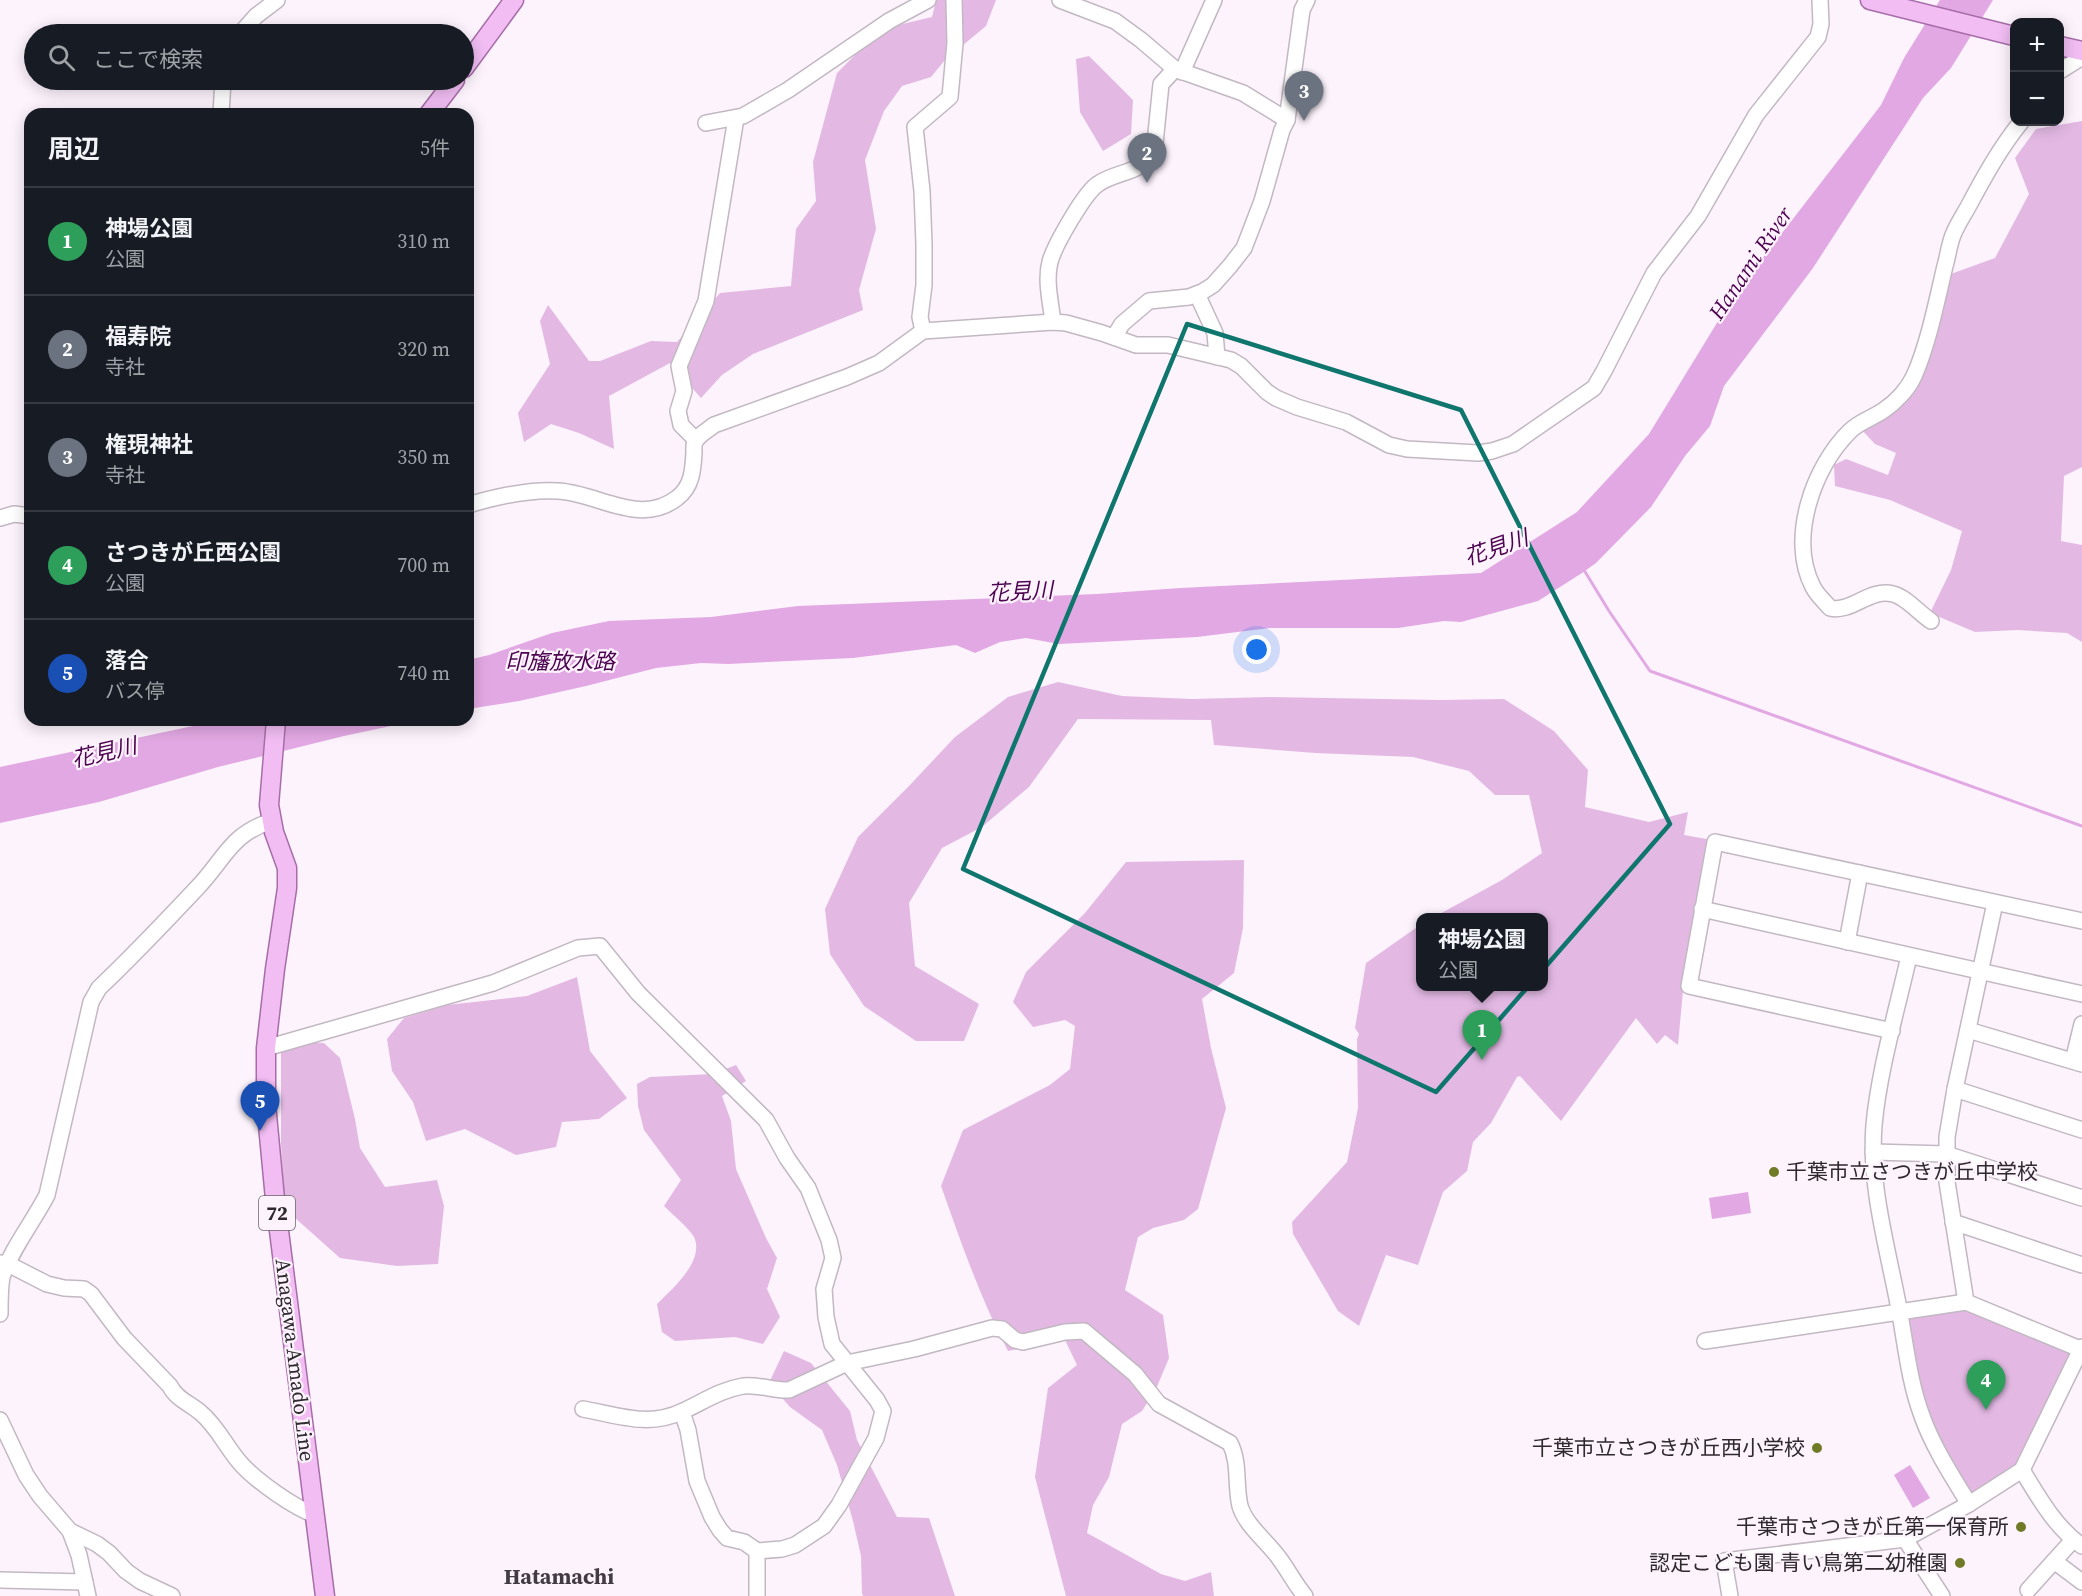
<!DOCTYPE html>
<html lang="ja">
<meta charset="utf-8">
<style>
body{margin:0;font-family:"Source Serif 4","Noto Sans JP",serif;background:#242831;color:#f1f3f6}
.controls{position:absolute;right:18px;top:18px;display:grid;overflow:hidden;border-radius:12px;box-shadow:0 3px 15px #0003}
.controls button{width:54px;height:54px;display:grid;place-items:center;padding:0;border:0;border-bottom:2px solid #363941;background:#171b24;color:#f1f3f6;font:30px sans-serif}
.you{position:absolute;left:1257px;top:650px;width:21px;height:21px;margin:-15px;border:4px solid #fff;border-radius:50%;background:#1a73e8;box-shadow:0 0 0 9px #1a73e833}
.badge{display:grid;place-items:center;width:39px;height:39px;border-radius:50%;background:#0f766e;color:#fff;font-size:20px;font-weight:700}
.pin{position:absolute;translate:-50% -50px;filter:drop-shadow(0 2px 3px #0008)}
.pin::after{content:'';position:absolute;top:32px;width:21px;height:18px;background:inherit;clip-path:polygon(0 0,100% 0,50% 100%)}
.popup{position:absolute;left:1416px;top:913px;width:132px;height:78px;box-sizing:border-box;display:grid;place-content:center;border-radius:12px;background:#171b24;filter:drop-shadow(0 2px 4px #0005);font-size:20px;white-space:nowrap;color:#9ea1a6}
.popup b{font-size:22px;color:#f1f3f6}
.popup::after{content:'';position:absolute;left:50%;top:100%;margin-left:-12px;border:12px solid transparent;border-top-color:#171b24}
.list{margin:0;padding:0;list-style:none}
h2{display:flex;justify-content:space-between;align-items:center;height:78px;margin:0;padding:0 24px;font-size:26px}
h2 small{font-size:20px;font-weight:400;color:#9ea1a6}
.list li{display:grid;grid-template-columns:39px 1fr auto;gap:18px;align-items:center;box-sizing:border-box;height:108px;padding:0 24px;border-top:2px solid #363941}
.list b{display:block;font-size:22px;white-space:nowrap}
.list p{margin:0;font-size:20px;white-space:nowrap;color:#9ea1a6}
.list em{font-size:20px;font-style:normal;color:#9ea1a6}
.icon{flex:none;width:33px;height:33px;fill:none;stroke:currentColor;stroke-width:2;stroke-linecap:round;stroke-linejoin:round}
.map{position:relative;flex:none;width:2082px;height:1596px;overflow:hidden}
.search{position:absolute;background:#171b24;box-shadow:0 3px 15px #0003;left:24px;top:24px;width:450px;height:66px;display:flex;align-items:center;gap:15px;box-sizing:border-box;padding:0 21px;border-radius:33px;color:#9ea1a6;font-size:22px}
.panel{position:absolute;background:#171b24;box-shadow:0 3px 15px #0003;left:24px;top:108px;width:450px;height:618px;border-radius:18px}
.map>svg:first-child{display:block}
.green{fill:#e3b9e4}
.water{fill:#e2a8e3}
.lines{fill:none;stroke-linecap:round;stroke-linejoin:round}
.stream{stroke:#e2a8e3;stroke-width:3}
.minor-casing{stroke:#c2b8c2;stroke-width:18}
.major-casing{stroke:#a76da8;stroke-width:21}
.minor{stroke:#fff;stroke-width:15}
.major{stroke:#f1bdf3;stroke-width:18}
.marked{fill:none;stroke:#0f766e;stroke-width:4.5;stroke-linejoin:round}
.poi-dot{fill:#717b27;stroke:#fdf3fd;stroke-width:2}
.labels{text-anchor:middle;stroke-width:4.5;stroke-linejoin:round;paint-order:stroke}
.shield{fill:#fdf3fd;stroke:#6b666b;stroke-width:1.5}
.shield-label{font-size:20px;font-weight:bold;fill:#2d292d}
.poi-label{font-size:21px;fill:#2d292d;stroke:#fdf3fd;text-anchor:end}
.street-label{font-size:21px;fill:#2d292d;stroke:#fdf3fd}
.water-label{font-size:22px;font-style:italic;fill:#4c0350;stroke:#fdf3fd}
.neighbourhood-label{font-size:22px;font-weight:bold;fill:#433b43;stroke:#fdf3fd}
</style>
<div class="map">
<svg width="2082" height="1596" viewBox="0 0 2082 1596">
<rect width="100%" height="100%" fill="#fdf3fd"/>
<g class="green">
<polygon points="936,0 996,0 986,26 945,60 931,77 902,86 884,111 865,160 876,229 859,290 863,310 753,354 722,375 701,398 670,363 609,396 614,449 579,433 551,424 524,442 518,413 550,364 540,321 548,305 589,361 600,361 651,341 677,342 720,293 791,286 796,229 816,201 813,162 837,73 881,29 932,17"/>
<polygon points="1089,56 1133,100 1131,134 1103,151 1080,112 1076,59"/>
<polygon points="2082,121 2082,467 2064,476 2061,541 2082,545 2082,642 2067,633 2017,630 1975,632 1930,613 1951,570 1962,531 1890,500 1835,486 1834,465 1846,459 1888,475 1896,453 1875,444 1859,427 1901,402 1948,275 1995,258 2029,194 2015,158 2036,129"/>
<polygon points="1058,682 1122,696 1192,699 1269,697 1440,700 1504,699 1554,731 1588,770 1585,807 1649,822 1688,812 1684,835 1712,840 1685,969 1678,1045 1665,1035 1657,1044 1636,1018 1561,1121 1520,1076 1517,1077 1491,1123 1473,1142 1467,1171 1443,1192 1418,1265 1386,1255 1359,1326 1338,1311 1293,1234 1292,1222 1347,1162 1358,1108 1357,1039 1359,1034 1355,1028 1366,963 1420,925 1420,986 1544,986 1544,918 1434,917 1502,880 1542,853 1529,795 1495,795 1469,771 1413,757 1315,753 1214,745 1211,720 1078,719 1029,787 982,827 942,848 909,903 915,966 979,1004 964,1041 916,1041 864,1006 830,954 825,909 858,837 909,786 955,737 1008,697"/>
<path d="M1244,860L1243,928L1234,973L1202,999L1211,1048L1226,1108L1198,1209L1184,1220L1153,1228L1138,1237L1125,1290L1163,1315L1169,1358L1156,1389L1142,1411L1122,1424L1109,1477L1093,1505L1087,1533L1161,1574L1185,1581L1211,1572L1214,1596H1066L1035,1477L1048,1388L1077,1365L1065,1340L1008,1351C980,1298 961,1242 941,1186L963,1130L1050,1085L1070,1069L1075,1026L1065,1020L1033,1027L1013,1002L1026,972L1085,913L1126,862Z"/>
<polygon points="577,977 590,1051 627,1098 599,1119 562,1122 556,1147 516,1155 465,1129 426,1141 413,1102 392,1071 387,1039 404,1018 447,1005 527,996"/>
<polygon points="293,1042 324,1043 340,1058 355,1119 360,1148 385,1187 437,1180 444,1206 438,1264 397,1266 340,1258 285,1209 281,1144 281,1053"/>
<path d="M736,1065L746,1081L722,1096L731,1121L736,1169L766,1238L777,1258L767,1289L780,1317L763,1344L735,1337L675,1341L662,1332L657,1304C672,1289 705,1261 694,1237C689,1228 672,1214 664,1206L681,1180L644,1130L638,1106L637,1084L650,1077L713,1074Z"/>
<polygon points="1964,1306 2071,1351 2073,1357 2018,1466 1974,1493 1966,1490 1930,1422 1913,1368 1908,1314"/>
<polygon points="784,1351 811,1363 850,1411 857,1440 897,1517 929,1518 955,1596 863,1596 862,1593 861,1556 853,1521 837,1465 822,1430 790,1407 769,1383"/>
</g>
<g class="water">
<polygon points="1940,0 1993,0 1951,68 1923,98 1813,268 1724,386 1710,426 1685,456 1651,507 1596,563 1582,573 1538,601 1461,622 1444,621 1398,628 1270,628 1197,637 1059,644 1026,638 1000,642 975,653 956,645 853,658 728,664 701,663 656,668 586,686 519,701 468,709 468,660 489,655 552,633 609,621 711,617 798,606 1097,594 1180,588 1481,573 1577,512 1649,434 1734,295 1881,105 1904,58"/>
<polygon points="221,720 419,720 344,736 218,767 99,802 0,823 0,767"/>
<polygon points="1748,1192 1751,1213 1712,1219 1709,1198"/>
<polygon points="1910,1465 1930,1498 1913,1508 1894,1475"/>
</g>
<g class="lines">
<polyline class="stream" points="1584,570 1609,611 1650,671 2082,826"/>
<g class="minor-casing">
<g id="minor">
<polyline points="1060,0 1115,21 1141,40 1175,69"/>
<polyline points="240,34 256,16 277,0"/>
<polyline points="2060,71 2082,57"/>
<polyline points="1182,72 1214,0"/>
<polyline points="221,114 223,80"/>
<polyline points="706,123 743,116 788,90 889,21 928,0"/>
<polyline points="1197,294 1215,333 1217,357"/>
<path d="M1053,322C1051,304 1045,280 1050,262C1054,246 1085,192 1098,184C1109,176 1124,174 1136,168C1143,165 1148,158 1154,153L1161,84L1175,69L1243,93L1287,120"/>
<polyline points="923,331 920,317 924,285 924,244 922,191 915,127 950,97 955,43 954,0"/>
<polyline points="1114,337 1122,324 1149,301 1189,297 1202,292 1213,285 1230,266 1244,248 1262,201 1282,130 1287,120 1302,10 1307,0"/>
<polyline points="696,440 681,425 678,411 684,391 679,366 706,301 736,118"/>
<path d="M468,505C495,497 530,489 558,491C598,493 640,527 677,498C692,487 693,470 694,453C694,449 693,444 696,440C700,434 708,430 714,425L847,377L879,363L923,331L1053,322L1066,323L1102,333L1136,345H1168L1231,360L1241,366L1267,392L1276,398L1297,407L1346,422L1389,445L1407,449L1478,453L1492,451L1513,444L1594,388L1604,371L1654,273L1698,216L1756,115L1818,37L1821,24L1820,0"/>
<polyline points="0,518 14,514 30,516"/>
<path d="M1931,621C1919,613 1906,597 1893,594C1869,588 1852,613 1830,608C1824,601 1817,595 1813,587C1788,539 1813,467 1850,431C1860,421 1873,418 1884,410C1896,402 1908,389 1914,376C1928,345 1937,300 1945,266C1948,256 1949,245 1953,235C1957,225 1963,216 1968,207C1984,177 2000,148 2021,122"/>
<polyline points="1702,909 2082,994"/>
<polyline points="1847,942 1860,873"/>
<path d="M1909,956C1897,1010 1879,1070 1874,1125C1869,1187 1888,1249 1899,1309C1906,1346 1909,1381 1922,1416C1933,1447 1952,1476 1969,1504"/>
<polyline points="1968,1030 2082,1064"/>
<polyline points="1892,1031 1689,986 1715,842 2082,921"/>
<polyline points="266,1048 493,983 578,948 600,946 638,993 766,1120 787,1158 808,1188 829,1240 833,1258 824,1289 826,1317 832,1344 877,1400 883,1411 876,1438 839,1505 824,1526 795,1545 782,1549 757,1551 744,1542 727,1538 720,1530 712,1517 697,1481 688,1430 682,1412"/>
<polyline points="2073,1061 2082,1024"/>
<polyline points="1955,1089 2082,1130"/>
<polyline points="1873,1152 1946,1154 2082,1198"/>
<polyline points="1953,1222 2082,1265"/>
<path d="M0,1263L8,1264L47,1284L64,1288L84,1289L91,1294L124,1338L170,1386C176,1399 191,1404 201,1413C218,1427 227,1449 242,1465C258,1482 293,1507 315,1515"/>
<polyline points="1966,1302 1947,1182 1947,1137 1955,1089 1995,903"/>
<path d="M0,1314C0,1303 0,1288 2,1277C12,1248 33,1222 47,1195L91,1002L99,988C133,956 165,922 197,888C225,859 230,834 272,821"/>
<polyline points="1705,1341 1966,1302 2080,1349"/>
<path d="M583,1409C617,1415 649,1428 683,1411C703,1402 720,1390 743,1386C759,1384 774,1391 789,1390L847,1363L914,1349L992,1328L1002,1329L1015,1340L1023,1342L1065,1332L1084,1331L1135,1374L1159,1404L1230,1443C1240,1463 1235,1485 1240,1506C1246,1526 1267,1541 1279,1558C1288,1570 1295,1584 1305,1596"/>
<polyline points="0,1420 26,1475 40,1496 70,1531 97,1544 109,1553 126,1571 140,1581 172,1596"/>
<path d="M2022,1470C2039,1498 2055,1527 2082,1546"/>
<polyline points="70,1531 79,1555 88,1596"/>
<polyline points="1905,1539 1942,1596"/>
<polyline points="2054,1561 2082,1582"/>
<polyline points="0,1580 85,1582"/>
<polyline points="2028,1590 2073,1540"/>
<polyline points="757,1596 757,1551"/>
<polyline points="1730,1596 1724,1561 1905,1539 1969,1504 2022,1470 2082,1347"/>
</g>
</g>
<g class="major-casing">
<g id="major">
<polyline points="1870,0 2014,36"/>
<polyline points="2060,46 2082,51"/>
<polyline points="464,68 514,0"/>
<polyline points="429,114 455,80"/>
<polyline points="276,720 269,805 274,832 287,868 287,888 275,969 266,1048 266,1104 275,1199 325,1596"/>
</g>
</g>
<use href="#minor" class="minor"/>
<use href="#major" class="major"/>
</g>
<path class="marked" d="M1187,324L1461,410L1670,824L1436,1092L963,869Z"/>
<g class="poi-dot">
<circle cx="1774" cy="1172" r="6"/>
<circle cx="1817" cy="1448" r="6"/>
<circle cx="2021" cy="1527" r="6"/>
<circle cx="1960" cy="1563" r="6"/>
</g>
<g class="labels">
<rect class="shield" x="259" y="1196" width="36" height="34" rx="4.5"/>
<g class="shield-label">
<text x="277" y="1220">72</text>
</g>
<g class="poi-label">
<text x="1786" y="1179" text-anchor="start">千葉市立さつきが丘中学校</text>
<text x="1805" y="1455">千葉市立さつきが丘西小学校</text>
<text x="2009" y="1534">千葉市さつきが丘第一保育所</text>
<text x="1948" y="1570">認定こども園 青い鳥第二幼稚園</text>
</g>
<g class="street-label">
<text transform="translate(295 1360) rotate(83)" y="7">Anagawa-Amado Line</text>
</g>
<g class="water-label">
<text transform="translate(1750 263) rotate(-56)" y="8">Hanami River</text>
<text transform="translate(1496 547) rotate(-19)" y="8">花見川</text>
<text transform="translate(1020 591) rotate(-3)" y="8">花見川</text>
<text x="560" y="669">印旛放水路</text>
<text transform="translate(104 752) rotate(-13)" y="8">花見川</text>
</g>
<g class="neighbourhood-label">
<text x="559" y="1584">Hatamachi</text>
</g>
</g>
</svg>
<div class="controls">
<button>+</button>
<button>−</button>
</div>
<div class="you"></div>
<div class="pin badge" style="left:1482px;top:1060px;background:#2e9e5b">1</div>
<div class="popup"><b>神場公園</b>公園</div>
<div class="pin badge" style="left:1147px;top:183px;background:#6b7280">2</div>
<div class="pin badge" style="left:1304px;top:121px;background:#6b7280">3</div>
<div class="pin badge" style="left:1986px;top:1410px;background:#2e9e5b">4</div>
<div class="pin badge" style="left:260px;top:1131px;background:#1a4fb4">5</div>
<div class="search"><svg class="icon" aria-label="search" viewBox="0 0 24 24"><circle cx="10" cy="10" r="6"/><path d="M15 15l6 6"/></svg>ここで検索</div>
<section class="panel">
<h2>周辺<small>5件</small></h2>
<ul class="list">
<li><span class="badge" style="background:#2e9e5b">1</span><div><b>神場公園</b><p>公園</p></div><em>310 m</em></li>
<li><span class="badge" style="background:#6b7280">2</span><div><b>福寿院</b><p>寺社</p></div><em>320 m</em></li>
<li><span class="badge" style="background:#6b7280">3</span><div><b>権現神社</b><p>寺社</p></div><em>350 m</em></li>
<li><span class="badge" style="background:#2e9e5b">4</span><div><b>さつきが丘西公園</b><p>公園</p></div><em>700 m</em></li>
<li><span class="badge" style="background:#1a4fb4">5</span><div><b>落合</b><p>バス停</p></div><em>740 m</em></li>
</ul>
</section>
</div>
